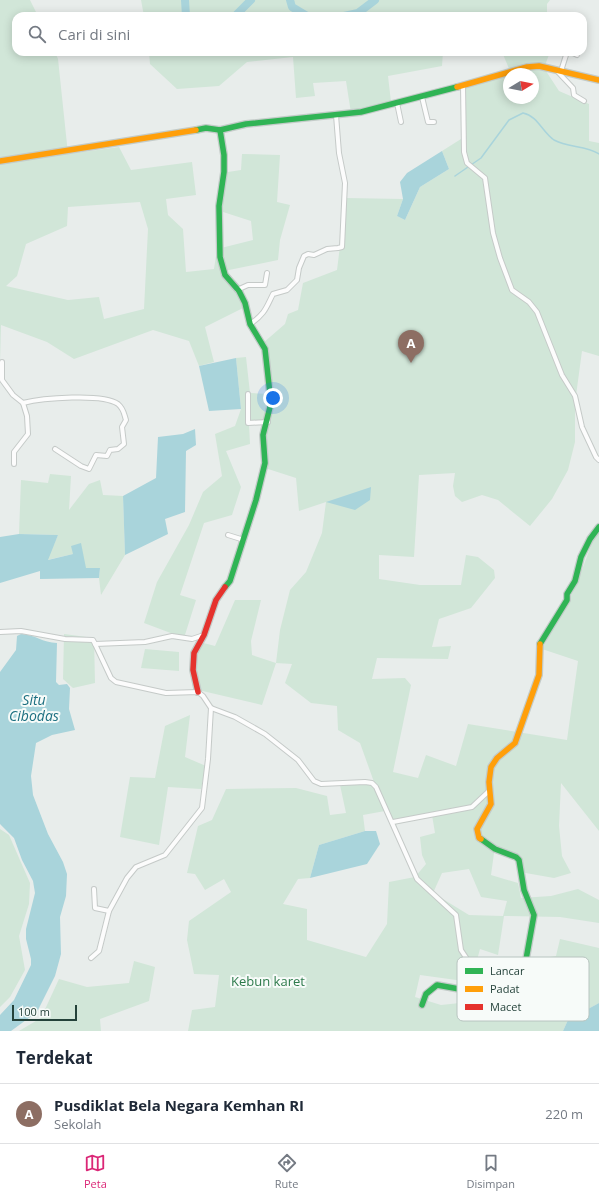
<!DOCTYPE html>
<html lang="id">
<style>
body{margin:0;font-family:"Open Sans",sans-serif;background:#f2f2f3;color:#1f2937}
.compass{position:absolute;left:503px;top:68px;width:36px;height:36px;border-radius:50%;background:#fff;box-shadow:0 2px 10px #0003;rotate:80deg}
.scale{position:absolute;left:12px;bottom:10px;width:65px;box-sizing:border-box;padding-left:4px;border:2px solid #24423a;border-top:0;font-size:11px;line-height:14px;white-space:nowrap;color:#24423a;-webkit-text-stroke:3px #f7fbf9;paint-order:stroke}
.you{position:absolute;left:273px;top:398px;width:14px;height:14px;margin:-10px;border:3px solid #fff;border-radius:50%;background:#1a73e8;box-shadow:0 0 0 6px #1a73e833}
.badge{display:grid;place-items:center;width:26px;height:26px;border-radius:50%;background:#db2777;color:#fff;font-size:13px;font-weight:700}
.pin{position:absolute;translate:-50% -33px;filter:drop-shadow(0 1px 2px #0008)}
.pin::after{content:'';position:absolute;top:21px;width:14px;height:12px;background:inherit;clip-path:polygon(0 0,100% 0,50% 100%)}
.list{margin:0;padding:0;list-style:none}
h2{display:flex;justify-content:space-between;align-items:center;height:52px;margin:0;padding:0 16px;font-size:17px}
h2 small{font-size:13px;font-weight:400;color:#747a83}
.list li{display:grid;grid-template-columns:26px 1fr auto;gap:12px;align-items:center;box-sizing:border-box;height:60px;padding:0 16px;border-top:1px solid #e0e1e3}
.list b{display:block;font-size:15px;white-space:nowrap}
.list p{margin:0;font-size:13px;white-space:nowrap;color:#747a83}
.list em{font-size:13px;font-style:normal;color:#747a83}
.icon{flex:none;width:22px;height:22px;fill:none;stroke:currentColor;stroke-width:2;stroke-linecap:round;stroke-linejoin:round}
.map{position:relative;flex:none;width:599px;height:1031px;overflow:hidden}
.search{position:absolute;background:#fff;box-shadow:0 2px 10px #0003;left:12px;right:12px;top:12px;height:44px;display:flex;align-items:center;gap:10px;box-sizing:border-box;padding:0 14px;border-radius:12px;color:#747a83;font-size:15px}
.sheet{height:112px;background:#fff}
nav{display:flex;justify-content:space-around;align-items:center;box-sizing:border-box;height:56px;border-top:1px solid #e0e1e3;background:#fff;font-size:11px;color:#747a83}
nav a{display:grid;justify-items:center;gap:2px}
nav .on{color:#db2777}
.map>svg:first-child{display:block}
.green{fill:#d1e6d8;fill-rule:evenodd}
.water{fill:#a9d4db}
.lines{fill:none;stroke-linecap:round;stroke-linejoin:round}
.stream{stroke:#a9d4db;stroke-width:1.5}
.river{stroke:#a9d4db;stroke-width:8}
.street-casing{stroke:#c5cac8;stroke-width:6}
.fast-casing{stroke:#c3cbc8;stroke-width:8}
.slow-casing{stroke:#c3cbc8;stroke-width:8}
.jam-casing{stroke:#c3cbc8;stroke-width:8}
.street{stroke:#fcfcfc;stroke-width:4}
.fast{stroke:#30b455;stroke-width:5.5}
.slow{stroke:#ff9f0a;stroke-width:5.5}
.jam{stroke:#e5322d;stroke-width:5.5}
.labels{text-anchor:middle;stroke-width:4;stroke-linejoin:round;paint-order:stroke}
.park-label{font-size:13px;fill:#2d7a4b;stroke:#f7fbf9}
.water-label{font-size:14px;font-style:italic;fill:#1c6f80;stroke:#f7fbf9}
.key{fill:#f7fbf9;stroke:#b8c4c0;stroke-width:1}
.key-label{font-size:11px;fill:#24423a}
</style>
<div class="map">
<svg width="599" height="1031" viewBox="0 0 599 1031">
<rect width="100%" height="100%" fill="#e8edeb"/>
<g class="green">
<path d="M0,0H30L38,16H16V52H55L58,59L68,154L119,147L131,170L192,162L196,195L166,199L168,215L183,229L186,272L214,269L217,249L253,240L251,221L220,211L228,172L241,170L242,154L280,155L277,202L290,205L280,240L278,260L224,271L245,307L205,327L214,362L199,366L189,341L153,330L74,359L47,342L1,325L0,363ZM140,202L148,229L144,309L104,319L99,297L68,300L6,286L17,276L26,244L67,226L68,207Z"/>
<polygon points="141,0 550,0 547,4 547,16 144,16"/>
<polygon points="149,52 443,52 442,66 388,76 391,102 351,113 346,81 313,83 315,96 296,98 293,57 247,62 219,86 177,89 150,64"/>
<path d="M502,52H550L544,68L559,91L589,104V141L599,143V356L582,351L575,403V442L568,470L552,499L530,526L498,500L482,495L462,502L455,496L453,486L455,473L419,475L414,557L379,555V579L420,585H461L466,555L478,557L494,570L495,578L471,608L439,619L432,647L451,646L448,659L377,658L372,679L405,678L411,685L393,772L418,778L426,755L456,766L468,724L567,740L578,661L542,649L576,586L599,524V831L561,783L559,826L562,856L571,873L554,878L520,872L518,856L495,846L491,875L518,883L521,898L551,896L578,889L599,900V923L560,917L504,916L498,955L480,949L471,982L420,975L415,997L441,1005L497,999L507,978H523L528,961L556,956L560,939L599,948V1003L568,1020L563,1031H188L192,1010L215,1007L219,975L194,974L187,940L189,921L231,892L224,879L205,890L195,874L187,873L198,826L212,820L226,789L296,788L327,796L330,815L346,813L340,785L374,782L360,743L338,730L337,706L311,703L285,683L292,664L276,663L262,705L194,689L196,641L215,646L235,600H261L251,641L252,655L276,663L280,630L290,590L306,572L322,533L326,502L299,511L296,478L265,468L267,425L249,424L250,444L226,451L241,487L232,515L204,523L180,595L196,600L184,638L144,623L157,582L189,525L203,492L222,476L215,434L235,426L241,409L236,358L246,357L250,393L270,394L263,343L285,324L288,314L298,310L303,283L337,270L346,198L403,199L397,216L405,220L420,187L449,169L442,151L461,139L465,87L510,71ZM509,74H533V98H509ZM385,811L394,825L432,815L435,833L420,837L422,855L426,864L415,877L389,882L387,924L366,957L307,940V909L283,904L298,879L310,878L319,845L365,831L363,815ZM469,869L481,897L507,901L503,916L469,915L433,893L442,873Z"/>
<polygon points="50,474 71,476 69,510 89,484 100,480 103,495 123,496 125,555 101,595 99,578 100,568 86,569 73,554 47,560 58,535 19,534 21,480 48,483"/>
<polygon points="64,634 94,638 95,683 73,688 63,679"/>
<polygon points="145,649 179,652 179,671 141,668"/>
<polygon points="190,715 185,757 206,766 201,789 168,787 159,845 120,837 130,777 155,778 165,726"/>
<polygon points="0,829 9,835 30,883 29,904 19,936 25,970 10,997 0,1007"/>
<polygon points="134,961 155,967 149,1001 100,1019 101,1031 19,1031 41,1018 59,979 87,987 129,983"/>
</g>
<g class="water">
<polygon points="442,151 449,169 420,187 405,220 397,216 403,199 400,182 407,173"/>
<polygon points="236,358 241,409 209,411 199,366"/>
<polygon points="195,429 196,445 186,451 185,512 165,519 168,534 125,555 123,496 156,478 158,437 183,434"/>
<polygon points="371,487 370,500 355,510 326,502"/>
<polygon points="19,534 58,535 48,560 73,554 71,546 81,543 86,568 100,568 99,578 40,579 40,571 0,583 0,537"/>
<path d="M21,634C34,634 43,643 57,643L56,682L59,685L67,684L70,688L69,709L75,730L52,735L36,743L31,776L33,795L48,834L63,862L67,874L66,896L60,917L61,954L55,976L37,1012L11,1031H0V1015L14,1000L31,965V959L26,939V929L35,893L33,881L22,860L14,838L0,824V672L16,650L17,636Z"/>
<polygon points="365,831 376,831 380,844 367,864 310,878 319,845"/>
<polygon points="599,1003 599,1031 563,1031 568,1020"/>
</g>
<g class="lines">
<path class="stream" d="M455,176L481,158L509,120L523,113C538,116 542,132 554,140C568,148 586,145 599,154"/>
<g class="river">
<polyline points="185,0 186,16"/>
<polyline points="290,0 292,7 307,16"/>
<polyline points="235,16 251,0"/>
<polyline points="344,16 358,13 375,0"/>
</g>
<g class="street-casing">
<g id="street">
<polyline points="571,52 577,55"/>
<polyline points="556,70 573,88 574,95 584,101"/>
<polyline points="561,71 567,52"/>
<polyline points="463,85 464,152 467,163 485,178 493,233 500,258 512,290 529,302 537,312 562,375 575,396 582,427 596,457 599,460"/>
<polyline points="422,97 428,122 434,122"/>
<polyline points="397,103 401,122"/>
<polyline points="237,290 248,285 265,285 267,273"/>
<path d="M250,324C265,314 266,308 273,294L287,290L297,280L299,268L304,256L308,254L314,255L327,249L338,248L342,247L345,183L339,153L336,115"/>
<polyline points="2,362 2,380 13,395 23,403 27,416 28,434 14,452 14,464"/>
<polyline points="248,394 248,423 268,422"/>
<path d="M23,403C42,398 103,393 118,404C124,409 124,414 126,420L122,427L124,444L118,449L110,450L107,456L96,455L89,469L81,466L55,449"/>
<polyline points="228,535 244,540"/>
<polyline points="0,632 21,631 65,639 93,640 95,644 145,642 172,636 192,639 204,635"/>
<polyline points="95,644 111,678 116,682 166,693 198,692 203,696 211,708 235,717 265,734 298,760 314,781 321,784 365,782 372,783 376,787 417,879 456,915 461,950 469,962 509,977"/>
<polyline points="393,822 472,807 490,790"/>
<polyline points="94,889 95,908 109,911"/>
<polyline points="91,958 99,951 109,911 127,878 136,867 165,855 202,808 208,759 211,708"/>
</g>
</g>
<g class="fast-casing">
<g id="fast">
<polyline points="196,130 206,128 220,130 246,124 361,112 457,87"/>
<polyline points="220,130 224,155 224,172 219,206 220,257 225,275 239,291 245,303 250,324 265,349 271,403 263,435 265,463 256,500 230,581 225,587"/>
<polyline points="540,644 567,600 567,594 575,581 581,557 590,539 599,527"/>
<polyline points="422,1005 426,994 437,985 487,994 501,994 509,977 525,965 534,915 524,890 519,860 516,857 495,849 481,839"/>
</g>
</g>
<g class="slow-casing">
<g id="slow">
<polyline points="457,87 527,67 539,66 599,80"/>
<polyline points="0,161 196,130"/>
<polyline points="481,839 479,838 477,829 491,804 489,782 491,767 497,758 515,743 539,675 540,644"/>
</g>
</g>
<g class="jam-casing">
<polyline id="jam" points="198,692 193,670 194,653 204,635 216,600 225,587"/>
</g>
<use href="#street" class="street"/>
<use href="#fast" class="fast"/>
<use href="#slow" class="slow"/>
<use href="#jam" class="jam"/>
</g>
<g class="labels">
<g class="park-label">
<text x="268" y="986">Kebun karet</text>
</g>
<g class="water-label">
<text x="34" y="705">Situ<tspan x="34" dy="16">Cibodas</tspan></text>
</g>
</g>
<rect x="457" y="957" width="132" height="64" rx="6" class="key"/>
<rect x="465" y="968" width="18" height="6" fill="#30b455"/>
<rect x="465" y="986" width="18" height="6" fill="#ff9f0a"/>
<rect x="465" y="1004" width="18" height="6" fill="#e5322d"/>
<g class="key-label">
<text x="490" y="975">Lancar</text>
<text x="490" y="993">Padat</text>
<text x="490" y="1011">Macet</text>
</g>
</svg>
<svg class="compass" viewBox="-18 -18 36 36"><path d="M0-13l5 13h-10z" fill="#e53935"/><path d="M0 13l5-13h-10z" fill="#747a83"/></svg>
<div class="scale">100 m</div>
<div class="you"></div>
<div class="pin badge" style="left:411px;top:363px;background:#8d6e63">A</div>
<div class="search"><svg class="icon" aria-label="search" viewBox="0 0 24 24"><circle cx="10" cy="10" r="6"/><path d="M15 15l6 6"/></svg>Cari di sini</div>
</div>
<section class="sheet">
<h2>Terdekat<small></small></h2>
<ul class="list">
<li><span class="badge" style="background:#8d6e63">A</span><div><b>Pusdiklat Bela Negara Kemhan RI</b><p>Sekolah</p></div><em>220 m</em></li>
</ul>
</section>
<nav>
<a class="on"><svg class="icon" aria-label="map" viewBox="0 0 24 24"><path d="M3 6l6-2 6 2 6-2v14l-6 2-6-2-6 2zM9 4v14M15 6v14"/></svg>Peta</a>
<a><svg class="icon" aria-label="directions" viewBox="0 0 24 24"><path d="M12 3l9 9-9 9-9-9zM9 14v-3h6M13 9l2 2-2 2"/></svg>Rute</a>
<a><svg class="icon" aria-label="saved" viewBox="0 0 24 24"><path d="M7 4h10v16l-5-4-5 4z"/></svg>Disimpan</a>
</nav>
